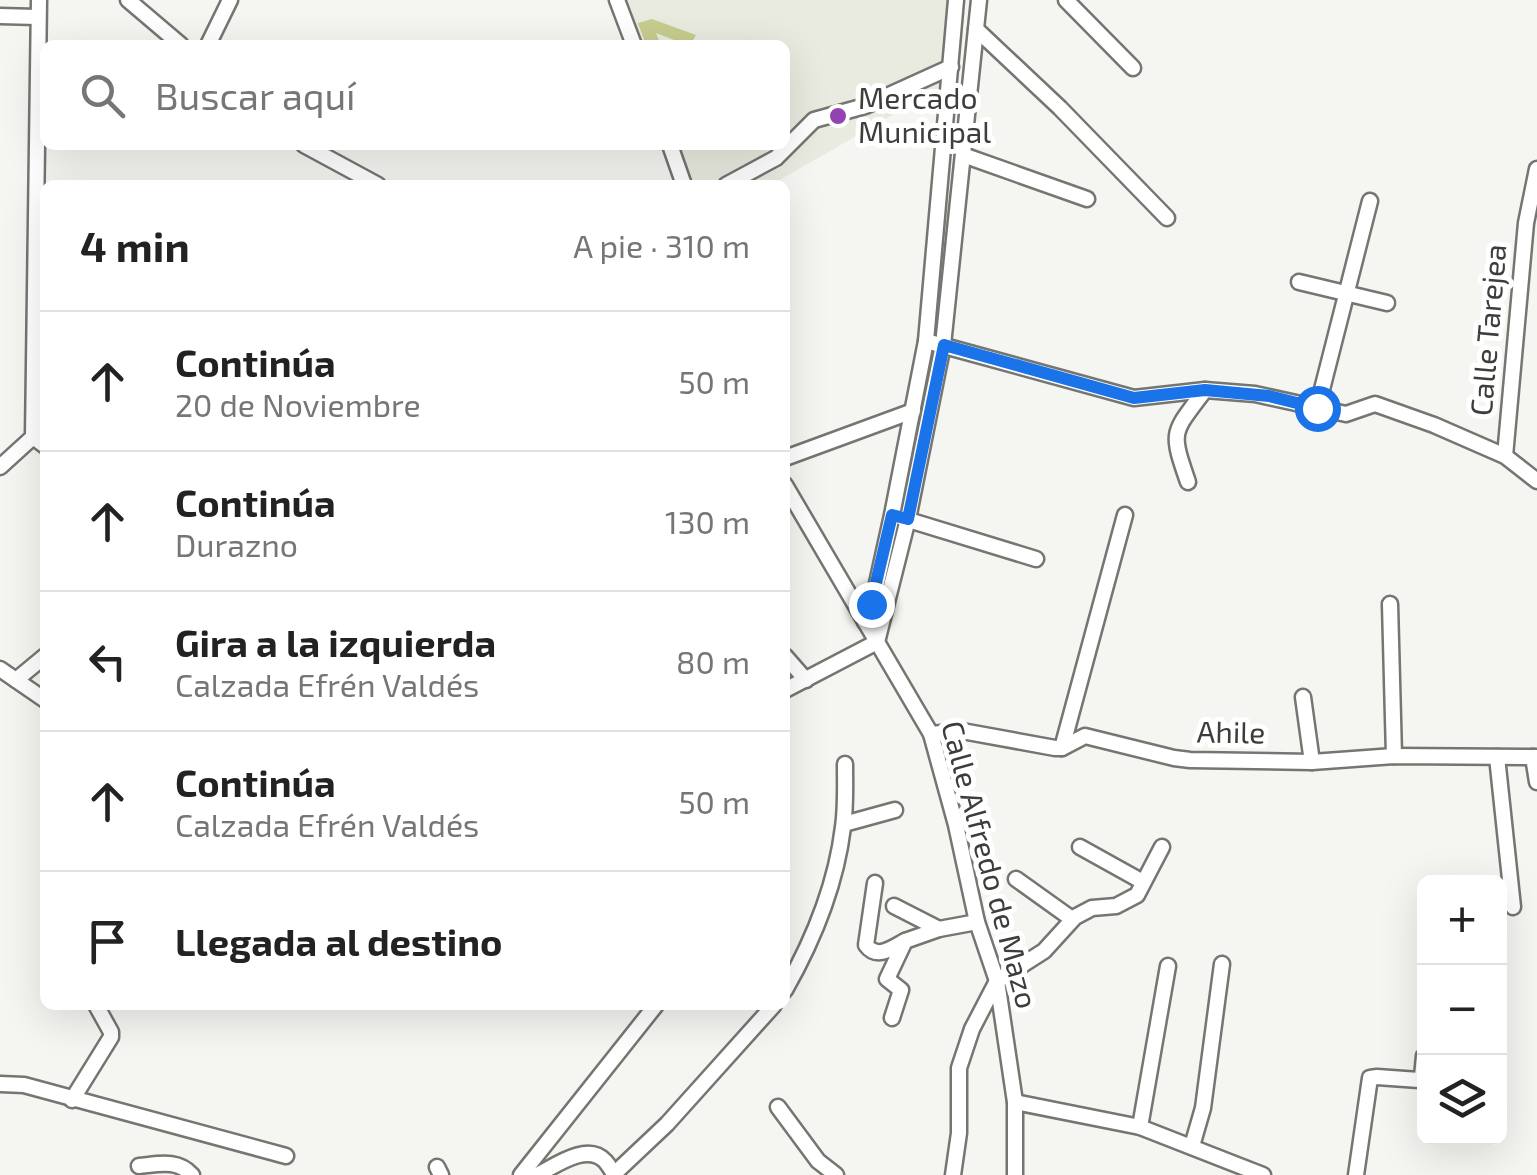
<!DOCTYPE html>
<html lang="es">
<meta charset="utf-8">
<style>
body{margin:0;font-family:"Exo 2",sans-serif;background:#f6f6f6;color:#222}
.controls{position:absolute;right:30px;bottom:30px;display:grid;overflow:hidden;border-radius:15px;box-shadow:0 10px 40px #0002}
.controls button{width:90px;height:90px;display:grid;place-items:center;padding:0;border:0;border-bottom:2px solid #e0e0e0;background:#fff;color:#222;font:50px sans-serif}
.stop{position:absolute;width:30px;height:30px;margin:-22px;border:8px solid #1a73e8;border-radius:50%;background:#fff}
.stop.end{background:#1a73e8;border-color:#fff;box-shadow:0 2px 10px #0008}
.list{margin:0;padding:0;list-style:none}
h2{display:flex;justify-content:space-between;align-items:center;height:130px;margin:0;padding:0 40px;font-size:42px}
h2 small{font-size:32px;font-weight:400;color:#767676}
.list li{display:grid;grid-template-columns:65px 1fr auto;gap:30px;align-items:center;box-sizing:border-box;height:140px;padding:0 40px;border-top:2px solid #e0e0e0}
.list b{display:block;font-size:38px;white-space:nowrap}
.list p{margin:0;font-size:32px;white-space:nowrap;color:#767676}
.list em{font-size:32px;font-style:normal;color:#767676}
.icon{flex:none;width:55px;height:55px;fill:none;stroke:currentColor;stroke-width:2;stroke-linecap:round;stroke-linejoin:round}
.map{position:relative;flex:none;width:1537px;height:1175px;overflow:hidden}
.search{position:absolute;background:#fff;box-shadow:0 10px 40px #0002;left:40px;top:40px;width:750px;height:110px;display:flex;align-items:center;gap:25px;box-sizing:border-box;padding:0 35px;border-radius:15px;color:#767676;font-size:38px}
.panel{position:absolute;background:#fff;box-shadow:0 10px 40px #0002;left:40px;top:180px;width:750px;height:830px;border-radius:15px}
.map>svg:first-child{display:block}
.built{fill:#e9ebe0}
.building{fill:#c6cd8d}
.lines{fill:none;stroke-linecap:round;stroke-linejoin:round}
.street-casing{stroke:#757671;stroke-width:19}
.street{stroke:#fff;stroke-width:14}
.route{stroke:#1a73e8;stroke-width:12}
.poi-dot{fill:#9242b1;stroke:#fff;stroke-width:4}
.labels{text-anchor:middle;stroke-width:10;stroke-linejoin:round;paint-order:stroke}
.poi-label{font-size:30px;fill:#3d3d3b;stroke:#fff;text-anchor:start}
.street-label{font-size:30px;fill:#3d3d3b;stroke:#fff}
</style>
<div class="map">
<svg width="1537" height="1175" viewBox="0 0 1537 1175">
<rect width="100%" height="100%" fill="#f5f6f1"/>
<polygon class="built" points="627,0 948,0 943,86 771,185 690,185 675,145 785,145 785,45 640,45"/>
<polygon class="building" points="652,19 696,35 692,42 698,45 681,45 682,43 656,33 659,41 646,45 638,23"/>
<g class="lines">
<g class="street-casing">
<g id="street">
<polyline points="128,0 181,45"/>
<polyline points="617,0 634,45"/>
<polyline points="1066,0 1133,68"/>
<polyline points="0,16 37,17"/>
<polyline points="976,29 1060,108 1167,218"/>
<polyline points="208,45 230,0"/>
<polyline points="304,145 378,185"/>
<polyline points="670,145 684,185"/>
<polyline points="963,155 1087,199"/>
<polyline points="726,185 776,158 814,120 865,106 951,67"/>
<polyline points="1299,282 1387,303"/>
<polyline points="926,341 1134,398 1205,390 1255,394 1346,414 1375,404 1434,425 1505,456 1537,481"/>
<polyline points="1317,409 1370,201"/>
<polyline points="33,437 45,446"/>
<polyline points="1505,456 1526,223 1537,169"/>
<polyline points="785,458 913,411"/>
<polyline points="0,467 33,437 39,0"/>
<path d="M1188,482C1170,430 1172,434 1205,390"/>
<polyline points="785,485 931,734 956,825 977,922 997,981 1015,1102 1015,1175"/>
<polyline points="902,518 1036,559"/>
<polyline points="1390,604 1394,756"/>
<polyline points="865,622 875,592 892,515 926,341 956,0"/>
<polyline points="877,642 908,519 943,345 979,0"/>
<polyline points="785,656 806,680"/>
<polyline points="0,669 45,700"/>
<polyline points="16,680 45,656"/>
<polyline points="785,690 877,642"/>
<polyline points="1303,697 1312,762"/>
<polyline points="931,734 962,731 1055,748 1062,748 1085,736 1174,758 1190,760 1312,762 1394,756 1537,757"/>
<polyline points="1062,748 1125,515"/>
<polyline points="1497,757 1513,907"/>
<polyline points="1533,757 1537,782"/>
<polyline points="844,824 895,810"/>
<polyline points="1080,847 1143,882"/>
<polyline points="1016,879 1072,919"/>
<path d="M875,883L866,945C877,960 892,948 905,941"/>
<polyline points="894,906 939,929 977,922"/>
<path d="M785,990C814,939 836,885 843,827C846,807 845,785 845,764"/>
<polyline points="892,1018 901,990 887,979 905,941 939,929"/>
<polyline points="0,1084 24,1085 286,1156"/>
<polyline points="72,1100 111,1037 111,1032 96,1005"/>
<polyline points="1015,1102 1140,1127 1263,1175"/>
<polyline points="778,1107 818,1161 836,1175"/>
<polyline points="1140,1127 1168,966"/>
<polyline points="1192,1146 1203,1108 1222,964"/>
<path d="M139,1166C159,1164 178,1159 192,1175"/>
<polyline points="437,1167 441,1175"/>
<polyline points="614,1174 667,1124 774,1005"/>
<polyline points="521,1175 656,1005"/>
<path d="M537,1175C555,1166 587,1142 605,1161C609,1165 611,1170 615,1175"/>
<polyline points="953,1175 959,1133 959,1068 972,1029 997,981 1044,951 1075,917 1092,908 1116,906 1137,895 1162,847"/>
<polyline points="1356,1175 1370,1078 1377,1077 1419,1080 1422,1077 1424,1056"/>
</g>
</g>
<use href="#street" class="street"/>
</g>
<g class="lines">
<polyline class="route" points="871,604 892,515 908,519 944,345 1134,398 1205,390 1269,396 1317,408"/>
</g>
<circle class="poi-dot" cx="838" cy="116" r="10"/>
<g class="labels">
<g class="poi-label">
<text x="858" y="109">Mercado<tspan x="858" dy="34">Municipal</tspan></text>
</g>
<g class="street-label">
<text transform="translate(1489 330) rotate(-85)" y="10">Calle Tarejea</text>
<text transform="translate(1231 733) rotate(1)" y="10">Ahile</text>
<text transform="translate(989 865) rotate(75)" y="10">Calle Alfredo de Mazo</text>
</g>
</g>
</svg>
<div class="controls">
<button>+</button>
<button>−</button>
<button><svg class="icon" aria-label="layers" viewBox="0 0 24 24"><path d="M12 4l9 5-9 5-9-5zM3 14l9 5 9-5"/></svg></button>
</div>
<div class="stop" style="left:1317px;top:408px"></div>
<div class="stop end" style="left:871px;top:604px"></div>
<div class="search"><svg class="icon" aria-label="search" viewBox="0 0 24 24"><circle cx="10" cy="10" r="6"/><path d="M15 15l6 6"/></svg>Buscar aquí</div>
<section class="panel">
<h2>4 min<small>A pie · 310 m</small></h2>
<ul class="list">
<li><svg class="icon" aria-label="ahead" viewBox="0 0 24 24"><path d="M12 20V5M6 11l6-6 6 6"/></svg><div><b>Continúa</b><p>20 de Noviembre</p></div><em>50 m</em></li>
<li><svg class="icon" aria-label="ahead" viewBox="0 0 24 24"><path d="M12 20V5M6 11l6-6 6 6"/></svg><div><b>Continúa</b><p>Durazno</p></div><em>130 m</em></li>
<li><svg class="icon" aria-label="left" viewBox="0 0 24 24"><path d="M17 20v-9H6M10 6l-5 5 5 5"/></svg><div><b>Gira a la izquierda</b><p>Calzada Efrén Valdés</p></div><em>80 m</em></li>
<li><svg class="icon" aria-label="ahead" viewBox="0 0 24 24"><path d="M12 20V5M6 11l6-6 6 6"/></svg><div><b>Continúa</b><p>Calzada Efrén Valdés</p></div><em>50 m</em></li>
<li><svg class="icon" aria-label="arrive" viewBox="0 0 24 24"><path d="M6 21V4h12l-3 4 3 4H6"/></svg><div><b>Llegada al destino</b></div></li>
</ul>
</section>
</div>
